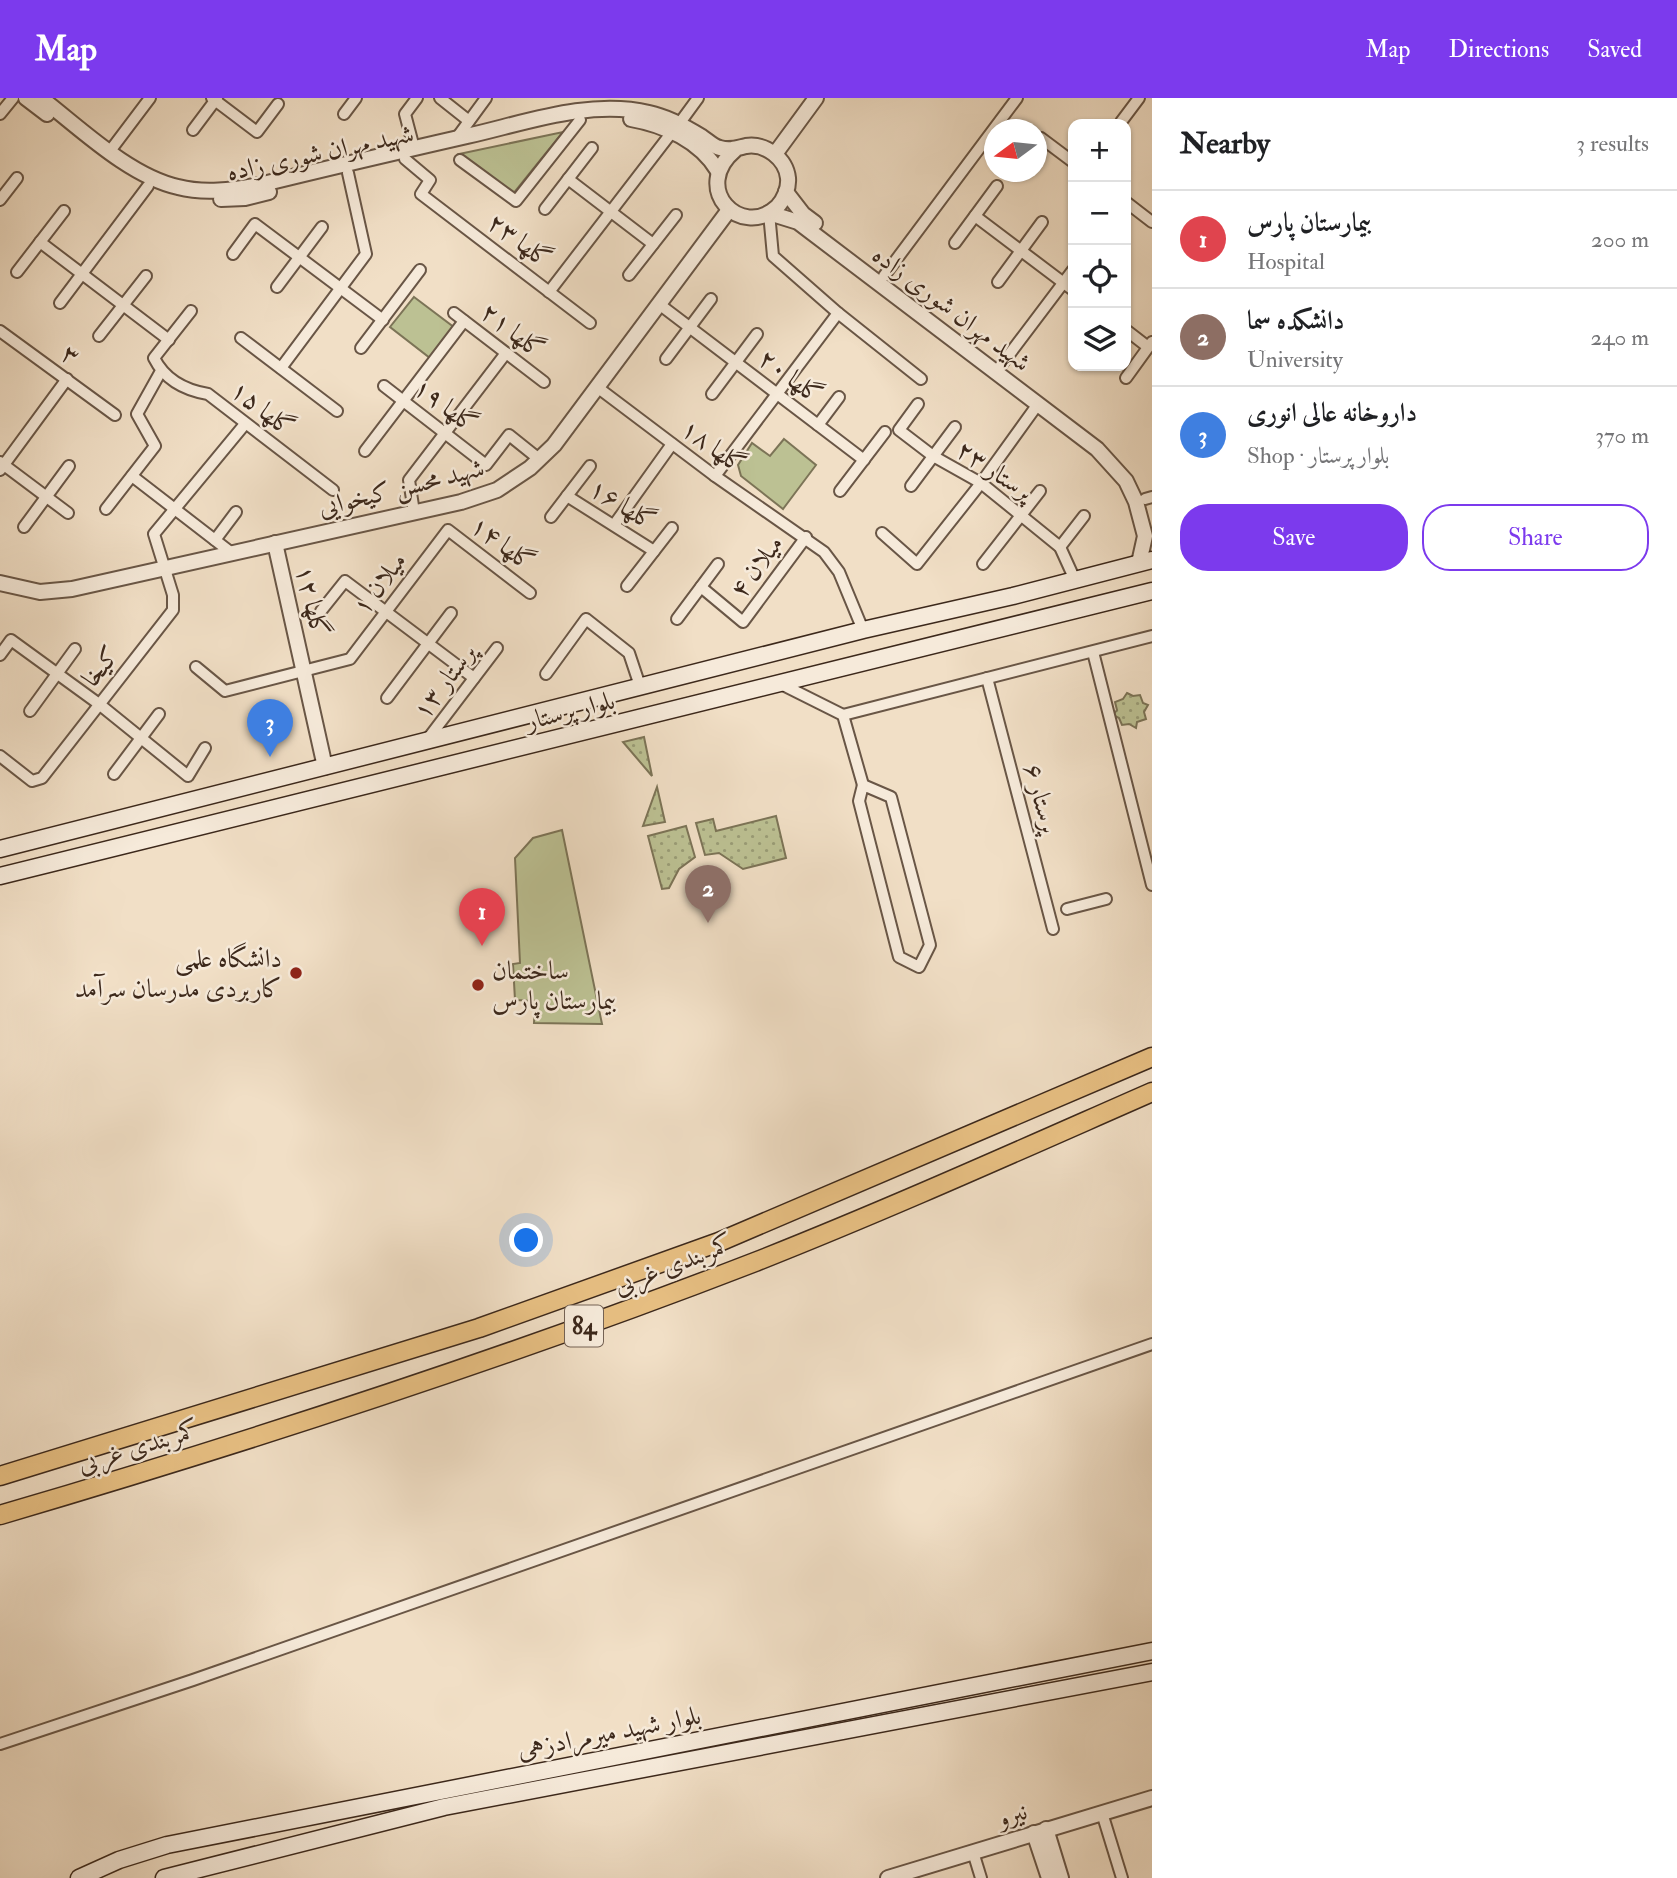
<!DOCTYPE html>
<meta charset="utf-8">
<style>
body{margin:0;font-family:"IM FELL Double Pica",Amiri,serif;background:#f2f2f2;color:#202124}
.controls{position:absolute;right:21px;top:21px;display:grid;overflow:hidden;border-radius:14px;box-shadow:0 2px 5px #0004}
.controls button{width:63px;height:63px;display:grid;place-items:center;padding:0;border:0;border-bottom:2px solid #e0e0e0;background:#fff;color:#202124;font:35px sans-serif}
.compass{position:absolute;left:984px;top:21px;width:63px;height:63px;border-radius:50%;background:#fff;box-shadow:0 2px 5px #0004;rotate:255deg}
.you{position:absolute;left:527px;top:1143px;width:24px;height:24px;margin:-18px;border:5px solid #fff;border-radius:50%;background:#1a73e8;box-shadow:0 0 0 10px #1a73e833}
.badge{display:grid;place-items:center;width:46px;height:46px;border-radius:50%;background:#7c3aed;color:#fff;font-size:23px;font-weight:700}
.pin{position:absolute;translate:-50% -58px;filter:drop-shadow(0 2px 4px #0008)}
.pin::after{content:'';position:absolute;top:37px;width:24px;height:21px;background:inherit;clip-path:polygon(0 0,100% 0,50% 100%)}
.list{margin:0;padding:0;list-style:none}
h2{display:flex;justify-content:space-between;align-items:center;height:91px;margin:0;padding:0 28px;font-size:30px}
h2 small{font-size:23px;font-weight:400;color:#757577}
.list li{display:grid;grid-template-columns:46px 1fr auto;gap:21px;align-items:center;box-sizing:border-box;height:98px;padding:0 28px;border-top:2px solid #e0e0e0}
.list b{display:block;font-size:26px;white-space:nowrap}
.list p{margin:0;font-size:23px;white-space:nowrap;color:#757577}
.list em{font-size:23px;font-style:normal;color:#757577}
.actions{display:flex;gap:14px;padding:21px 28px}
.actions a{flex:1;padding:16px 0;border:2px solid #7c3aed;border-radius:28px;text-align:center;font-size:24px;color:#7c3aed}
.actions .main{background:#7c3aed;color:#fff}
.icon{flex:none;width:38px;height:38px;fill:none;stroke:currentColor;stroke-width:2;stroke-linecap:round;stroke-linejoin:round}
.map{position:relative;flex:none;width:1152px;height:1780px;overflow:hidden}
header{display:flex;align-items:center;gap:42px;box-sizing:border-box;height:98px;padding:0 35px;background:#7c3aed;color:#fff}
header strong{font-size:33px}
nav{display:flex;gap:38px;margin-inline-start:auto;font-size:24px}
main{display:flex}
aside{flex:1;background:#fff}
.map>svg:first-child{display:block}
.grass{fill:url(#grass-dots);stroke:#7c7457;stroke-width:2}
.green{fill:#bcc193;stroke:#7c7457;stroke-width:2}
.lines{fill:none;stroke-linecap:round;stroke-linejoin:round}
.minor-casing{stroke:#695646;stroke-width:14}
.tertiary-casing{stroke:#695646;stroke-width:18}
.secondary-casing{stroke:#3c281b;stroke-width:19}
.trunk-casing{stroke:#3c281b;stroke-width:21}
.minor{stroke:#f6eada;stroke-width:10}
.tertiary{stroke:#f6eada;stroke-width:14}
.secondary{stroke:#f6eada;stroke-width:16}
.trunk{stroke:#e8c083;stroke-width:18}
.poi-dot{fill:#8f2418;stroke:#f6eada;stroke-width:2.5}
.labels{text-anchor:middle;stroke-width:5;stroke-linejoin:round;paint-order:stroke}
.shield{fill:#f6eada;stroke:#746254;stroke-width:2}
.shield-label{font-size:24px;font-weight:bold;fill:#3c281b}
.street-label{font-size:26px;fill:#3c281b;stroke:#f6eada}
.poi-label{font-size:26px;fill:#3c281b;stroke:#f6eada;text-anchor:end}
</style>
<header>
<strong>Map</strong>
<nav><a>Map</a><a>Directions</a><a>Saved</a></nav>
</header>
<main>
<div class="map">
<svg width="1152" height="1780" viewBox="0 0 1152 1780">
<defs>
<pattern id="grass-dots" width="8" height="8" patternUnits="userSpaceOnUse" patternTransform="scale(1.75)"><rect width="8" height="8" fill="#bcc193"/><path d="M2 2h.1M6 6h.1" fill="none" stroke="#9a9d77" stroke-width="1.8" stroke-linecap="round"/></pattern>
</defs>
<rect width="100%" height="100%" fill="#f1dfc6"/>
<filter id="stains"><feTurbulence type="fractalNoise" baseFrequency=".00286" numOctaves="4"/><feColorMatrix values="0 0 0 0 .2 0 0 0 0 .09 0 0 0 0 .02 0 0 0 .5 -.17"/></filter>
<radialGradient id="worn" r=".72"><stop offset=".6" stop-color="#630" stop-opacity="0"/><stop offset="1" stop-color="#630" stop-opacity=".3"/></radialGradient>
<g class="grass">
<polygon points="1127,595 1133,598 1140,597 1143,605 1148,607 1144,614 1146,621 1137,624 1136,630 1129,626 1122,627 1119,620 1113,617 1117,612 1115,604 1123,601"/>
<polygon points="644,639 652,678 623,644"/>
<polygon points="657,689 665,724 643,728"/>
<polygon points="776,718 786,760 743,771 719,755 705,757 696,725 713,721 716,733"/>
<polygon points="686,728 695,759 679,771 669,790 662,791 648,738"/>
</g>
<g class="green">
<polygon points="563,34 513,96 459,56"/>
<polygon points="414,199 455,230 430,260 390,229"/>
<polygon points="784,341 816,367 783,411 741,378 738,367 752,345 770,358"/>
<polygon points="562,732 602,926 534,925 535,903 515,902 513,866 520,865 515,760 533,740"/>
</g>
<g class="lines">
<g class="minor-casing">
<g id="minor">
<polyline points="212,0 257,34 278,6"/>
<polyline points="440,0 469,23"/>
<polyline points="0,16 13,0"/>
<polyline points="344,16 356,0"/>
<polyline points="1121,24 1139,0"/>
<polyline points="679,26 698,0"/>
<polyline points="193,32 217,0"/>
<polyline points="1041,40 1073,64"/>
<polyline points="456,41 486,0"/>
<polyline points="414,50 405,16 417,0"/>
<polyline points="110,53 150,0"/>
<polyline points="405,61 430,82 421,96 590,225"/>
<polyline points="460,62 516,103 580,22"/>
<polyline points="568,81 653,146"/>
<polyline points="0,102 17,80"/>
<polyline points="1126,104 1152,124"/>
<polyline points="545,111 592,50"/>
<polyline points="769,115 773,158 838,215 921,281"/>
<polyline points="975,118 1073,192"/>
<polyline points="40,144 169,242"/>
<polyline points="955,145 997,88"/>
<polyline points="233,156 255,126 383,222"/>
<polyline points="17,174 64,113"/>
<polyline points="629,177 676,117"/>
<polyline points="884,178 1017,0"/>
<polyline points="998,184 1042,124"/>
<polyline points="277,189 322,129"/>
<polyline points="549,194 672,34"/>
<polyline points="60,205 148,88"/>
<polyline points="659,206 864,362"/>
<path d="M191,213L154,260C165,282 184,292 208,296L333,392"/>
<polyline points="454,215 544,284"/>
<polyline points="1126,232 1148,249"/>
<polyline points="0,233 115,317"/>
<polyline points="99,238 146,178"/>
<polyline points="241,240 337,313"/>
<polyline points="361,250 420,172"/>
<polyline points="666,261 711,201"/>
<polyline points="281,270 366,156 348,75"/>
<polyline points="996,274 1073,172"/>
<polyline points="1126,280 1152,244"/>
<polyline points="384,288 486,367 509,337 539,361"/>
<polyline points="597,289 715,378 824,454 839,474 863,532"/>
<polyline points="712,296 757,236"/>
<polyline points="918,306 899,332 933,358 981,385 1060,449 1075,482"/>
<polyline points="818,327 839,299"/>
<polyline points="365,353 464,223"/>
<polyline points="0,364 68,415"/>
<polyline points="0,372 67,281"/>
<polyline points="132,378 233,456"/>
<polyline points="715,378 838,215"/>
<polyline points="911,388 955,329"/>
<polyline points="840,393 885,334"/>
<polyline points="567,398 654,453"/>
<polyline points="1145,401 1152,399"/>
<polyline points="106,411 155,348 137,316 161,273"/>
<polyline points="414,414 409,382 506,255"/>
<polyline points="551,419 590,368"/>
<polyline points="614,427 672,346"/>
<polyline points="24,429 69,368"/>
<polyline points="882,435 917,466 981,385 1038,306"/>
<polyline points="215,442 236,414"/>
<polyline points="1060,449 1084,418"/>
<polyline points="983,466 1040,393"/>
<polyline points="627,488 672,430"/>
<polyline points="701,489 743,524 806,439"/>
<polyline points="321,513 345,483 474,580"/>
<polyline points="677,521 718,466"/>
<polyline points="1093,554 1152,787"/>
<polyline points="0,557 11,542 99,606 188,678 205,650"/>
<polyline points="196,569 225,593 350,561 448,432 530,495"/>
<polyline points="546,576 586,521 629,555 640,588"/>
<polyline points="987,580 1053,831"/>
<polyline points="781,586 843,617 863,687"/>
<polyline points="387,600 451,515"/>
<polyline points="30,613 75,551"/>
<polyline points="843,617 1152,538"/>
<polyline points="427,642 497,550"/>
<polyline points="0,658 32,683 42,680 173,512 173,497 154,436 245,326"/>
<polyline points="114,676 159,616"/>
<polygon points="863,687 891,699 930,847 919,869 899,859 859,703"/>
<polyline points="1067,811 1106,801"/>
<polyline points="0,1646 193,1582 1152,1246"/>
<polyline points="1102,1715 1122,1780"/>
<polyline points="973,1754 981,1780"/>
</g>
</g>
<g class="tertiary-casing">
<g id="tertiary">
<polyline points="26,0 47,16"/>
<path d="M41,0C80,30 129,78 178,89C205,96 232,92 259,87C328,70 397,54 467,38C525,25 589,1 649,15C668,19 686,29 702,39C708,43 714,49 720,50C730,53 737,50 746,48C766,45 786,61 788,80C789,90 784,102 777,109C741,142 690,90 735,52"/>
<path d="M631,21C665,27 700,43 718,73"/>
<polyline points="775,56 816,0"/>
<polyline points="786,94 803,116 815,125"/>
<polyline points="221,101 245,100 269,94"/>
<polyline points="769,115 798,124 1097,351 1126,383 1136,404 1145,438 1139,465"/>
<polyline points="275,445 325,669"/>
<polyline points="0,485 40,494 72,491 461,404 497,392 530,370 554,347 729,112"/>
<polyline points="1046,1731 1061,1780"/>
<polyline points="1034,1735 1049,1780"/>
<polyline points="888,1780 1152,1700"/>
</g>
</g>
<g class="secondary-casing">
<g id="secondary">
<polyline points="0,751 863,532 1013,498 1152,462"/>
<polyline points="0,778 1152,493"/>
<polyline points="79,1780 119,1762 167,1747 1152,1553"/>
<polyline points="164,1780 444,1709 1152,1574"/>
</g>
</g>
<g class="trunk-casing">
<g id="trunk">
<polyline points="0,1378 479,1230 719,1144 1152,959"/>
<path d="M0,1417C255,1342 507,1260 755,1164C889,1111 1020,1052 1152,994"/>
</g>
</g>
<use href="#minor" class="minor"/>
<use href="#tertiary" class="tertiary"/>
<use href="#secondary" class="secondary"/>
<use href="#trunk" class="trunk"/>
</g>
<g class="poi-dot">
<circle cx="296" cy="875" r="7"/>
<circle cx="478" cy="887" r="7"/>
</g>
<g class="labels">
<rect class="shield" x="565" y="1207.5" width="38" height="41" rx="5"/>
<g class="shield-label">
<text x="584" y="1236">84</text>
</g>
<g class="street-label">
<text transform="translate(320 54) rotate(-12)" y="9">شهید مهران شوری زاده</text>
<text transform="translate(520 142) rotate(37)" y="9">گلها ۲۳</text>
<text transform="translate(952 210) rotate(37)" y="9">شهید مهران شوری زاده</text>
<text transform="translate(513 232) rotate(38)" y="9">گلها ۲۱</text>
<text transform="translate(71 256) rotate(36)" y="9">۳</text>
<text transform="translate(791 278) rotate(37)" y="9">گلها ۲۰</text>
<text transform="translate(446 307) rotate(37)" y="9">گلها ۱۹</text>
<text transform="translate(263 310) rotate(38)" y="9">گلها ۱۵</text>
<text transform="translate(714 348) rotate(36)" y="9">گلها ۱۸</text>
<text transform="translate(995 372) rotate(34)" y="9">پرستار ۲۳</text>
<text transform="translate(401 389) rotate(-14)" y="9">شهید محسن کیخوایی</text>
<text transform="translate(623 406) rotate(32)" y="9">گلها ۱۶</text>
<text transform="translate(503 445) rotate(37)" y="9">گلها ۱۴</text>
<text transform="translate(756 468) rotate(-54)" y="9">میلان ۴</text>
<text transform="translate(379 485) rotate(-53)" y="9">میلان ۱</text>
<text transform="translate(313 503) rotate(77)" y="9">گلها ۱۲</text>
<text transform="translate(100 568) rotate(-52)" y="9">کیخا</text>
<text transform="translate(444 583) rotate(-53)" y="9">پرستار ۱۳</text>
<text transform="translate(570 612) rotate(-14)" y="9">بلوار پرستار</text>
<text transform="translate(1042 700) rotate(75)" y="9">پرستار ۶</text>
<text transform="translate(673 1166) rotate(-21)" y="9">کمربندی غربی</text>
<text transform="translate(138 1348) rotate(-17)" y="9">کمربندی غربی</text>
<text transform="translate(609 1634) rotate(-11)" y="9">بلوار شهید میرمرادزهی</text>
<text transform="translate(1012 1716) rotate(-18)" y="9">نیرو</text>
</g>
<g class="poi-label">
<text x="282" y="869">دانشگاه علمی<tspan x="282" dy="30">کاربردی مدرسان سرآمد</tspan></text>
<text x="492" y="881" text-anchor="start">ساختمان<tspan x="492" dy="30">بیمارستان پارس</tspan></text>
</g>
</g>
<rect width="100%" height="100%" filter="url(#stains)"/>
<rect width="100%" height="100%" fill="url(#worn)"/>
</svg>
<div class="controls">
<button>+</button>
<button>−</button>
<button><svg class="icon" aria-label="locate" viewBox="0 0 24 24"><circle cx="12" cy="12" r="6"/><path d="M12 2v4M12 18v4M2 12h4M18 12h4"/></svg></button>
<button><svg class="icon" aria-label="layers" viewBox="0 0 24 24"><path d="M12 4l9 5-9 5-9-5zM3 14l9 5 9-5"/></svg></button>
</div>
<svg class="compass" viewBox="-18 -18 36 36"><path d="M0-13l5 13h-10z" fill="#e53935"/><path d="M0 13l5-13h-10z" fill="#757577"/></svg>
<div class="you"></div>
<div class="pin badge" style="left:482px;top:848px;background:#e0444e">1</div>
<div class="pin badge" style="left:708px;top:825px;background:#8d6e63">2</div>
<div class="pin badge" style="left:270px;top:659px;background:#3f7fe0">3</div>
</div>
<aside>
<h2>Nearby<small>3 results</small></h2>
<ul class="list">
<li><span class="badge" style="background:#e0444e">1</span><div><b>بیمارستان پارس</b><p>Hospital</p></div><em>200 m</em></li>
<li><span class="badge" style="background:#8d6e63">2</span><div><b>دانشکده سما</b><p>University</p></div><em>240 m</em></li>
<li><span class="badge" style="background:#3f7fe0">3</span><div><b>داروخانه عالی انوری</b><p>Shop · بلوار پرستار</p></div><em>370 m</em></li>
</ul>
<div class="actions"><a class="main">Save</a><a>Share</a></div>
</aside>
</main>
